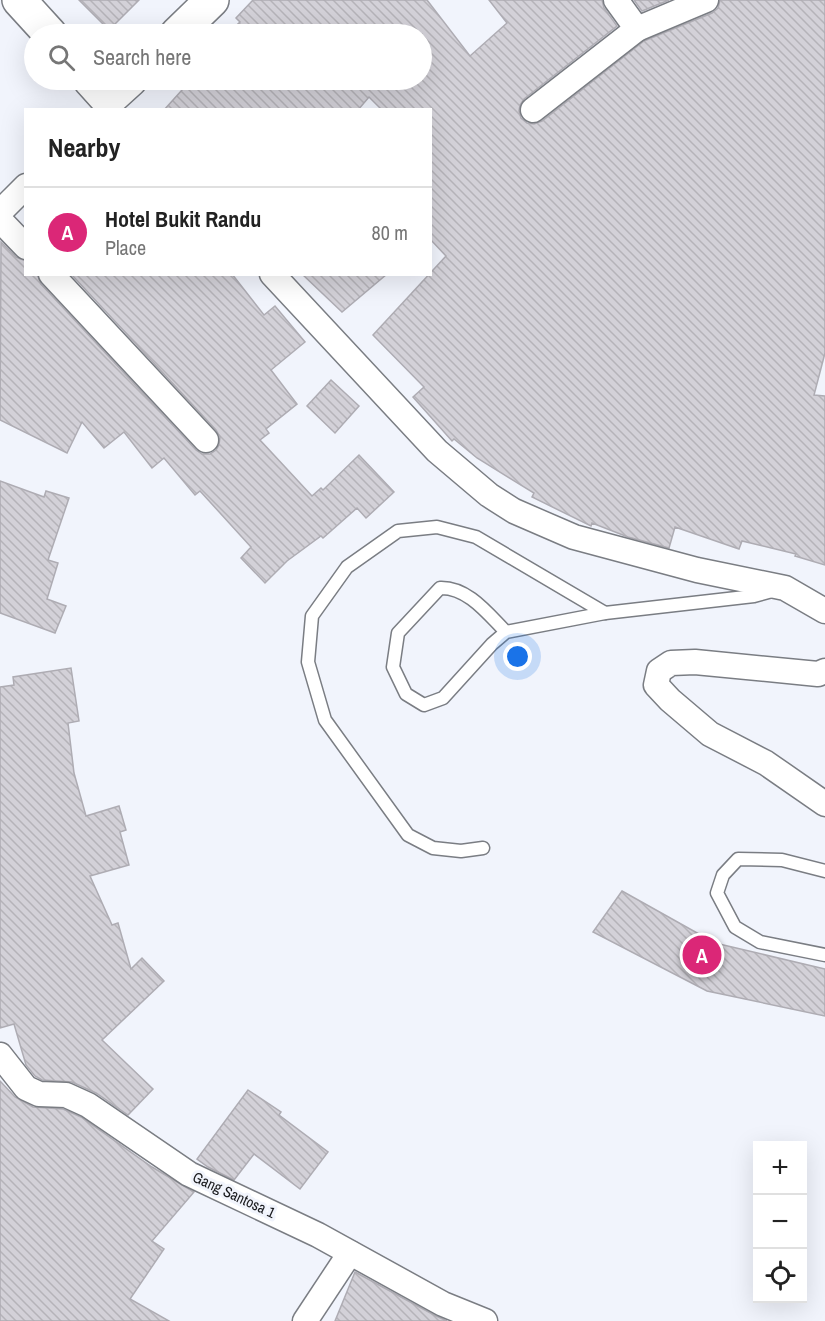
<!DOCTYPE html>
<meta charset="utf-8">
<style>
body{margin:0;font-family:"Archivo Narrow",sans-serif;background:#f2f2f2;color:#222}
.controls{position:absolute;right:18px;bottom:18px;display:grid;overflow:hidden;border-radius:0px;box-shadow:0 6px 24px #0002}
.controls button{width:54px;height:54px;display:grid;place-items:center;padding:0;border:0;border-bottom:2px solid #e0e0e0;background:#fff;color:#222;font:30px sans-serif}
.you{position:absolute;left:518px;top:657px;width:21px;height:21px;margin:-15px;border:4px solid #fff;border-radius:50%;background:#1a73e8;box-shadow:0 0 0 9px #1a73e833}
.badge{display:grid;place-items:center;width:39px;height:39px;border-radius:50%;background:#db2777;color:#fff;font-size:20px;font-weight:700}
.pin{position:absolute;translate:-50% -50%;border:3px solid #fff;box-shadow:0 2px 6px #0006}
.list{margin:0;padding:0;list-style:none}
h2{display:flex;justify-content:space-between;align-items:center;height:78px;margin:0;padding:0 24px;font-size:26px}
h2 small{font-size:20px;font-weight:400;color:#767676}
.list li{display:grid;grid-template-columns:39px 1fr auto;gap:18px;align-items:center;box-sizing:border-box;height:90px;padding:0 24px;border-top:2px solid #e0e0e0}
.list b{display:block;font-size:22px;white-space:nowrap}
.list p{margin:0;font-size:20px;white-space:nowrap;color:#767676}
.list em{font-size:20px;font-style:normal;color:#767676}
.icon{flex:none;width:33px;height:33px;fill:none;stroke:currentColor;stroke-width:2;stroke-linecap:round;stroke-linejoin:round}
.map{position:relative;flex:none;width:825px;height:1321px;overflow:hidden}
.search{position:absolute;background:#fff;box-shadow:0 6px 24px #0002;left:24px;top:24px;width:408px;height:66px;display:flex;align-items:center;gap:15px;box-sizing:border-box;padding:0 21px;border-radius:33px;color:#767676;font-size:22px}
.panel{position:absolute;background:#fff;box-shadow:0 6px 24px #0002;left:24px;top:108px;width:408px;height:168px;border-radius:0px}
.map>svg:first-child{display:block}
.building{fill:url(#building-back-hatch);stroke:#aeacb3;stroke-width:1.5}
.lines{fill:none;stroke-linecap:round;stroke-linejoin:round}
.lane-casing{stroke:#7a7d83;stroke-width:15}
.street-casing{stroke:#7a7d83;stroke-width:27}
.secondary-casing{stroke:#7a7d83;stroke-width:36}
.lane{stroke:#fff;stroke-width:12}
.street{stroke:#fff;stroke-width:24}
.secondary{stroke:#fff;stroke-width:33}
.labels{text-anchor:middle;stroke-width:6;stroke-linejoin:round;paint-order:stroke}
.street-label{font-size:15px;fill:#191a1d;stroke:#f1f4fc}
</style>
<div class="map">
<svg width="825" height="1321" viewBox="0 0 825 1321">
<defs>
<pattern id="building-back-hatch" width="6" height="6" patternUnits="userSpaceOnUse" patternTransform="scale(1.5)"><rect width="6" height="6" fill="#d3d1d8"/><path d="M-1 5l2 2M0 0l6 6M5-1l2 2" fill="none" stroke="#b5b3b9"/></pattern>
</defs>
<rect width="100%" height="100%" fill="#f1f4fc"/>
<g class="building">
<polygon points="79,0 139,0 109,30"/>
<polygon points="253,0 427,0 470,56 507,23 489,0 602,0 604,8 617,26 524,99 520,105 519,111 521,118 527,123 534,124 542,121 644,41 712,13 718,8 720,0 825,0 825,353 814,395 825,396 825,565 795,556 796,554 742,541 739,549 675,527 669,548 628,537 592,523 591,526 532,497 534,493 477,458 454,439 452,441 413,397 424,387 373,335 446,256 430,239 430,110 382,110 369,97 358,110 164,110 191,80 422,80 422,34 227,34 240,22 236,18"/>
<polygon points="634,0 669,0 642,11"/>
<polygon points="1,242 16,257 26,261 26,274 37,274 41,284 196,450 202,454 210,454 216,450 219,445 220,437 216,430 71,274 232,274 264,315 275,306 305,342 271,370 297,404 266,429 269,433 260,440 312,496 321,488 323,490 359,455 394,492 366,518 357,508 323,538 321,536 287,561 265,583 241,558 251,547 200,491 195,495 164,458 152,468 124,432 104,448 82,422 67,453 0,420"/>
<polygon points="302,274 387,274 342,312"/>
<polygon points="331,380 359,406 335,433 307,406"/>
<polygon points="0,481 44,497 46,491 69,498 48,560 58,563 47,599 66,606 55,633 0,613"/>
<polygon points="71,668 79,721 68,723 74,773 86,816 119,806 126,830 120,832 129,865 90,876 112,925 118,923 131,969 142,958 164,981 102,1040 153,1089 128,1115 96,1093 72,1082 42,1080 35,1076 26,1065 14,1024 0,1028 0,687 14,685 13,677"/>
<polygon points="622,891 715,943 825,969 825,1016 707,991 593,932"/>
<polygon points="0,1081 15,1097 33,1107 63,1109 81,1117 152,1167 194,1192 152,1241 164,1249 130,1299 169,1321 0,1321"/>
<polygon points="248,1090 281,1112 279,1115 328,1152 300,1189 254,1154 234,1180 208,1167 197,1159"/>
<polygon points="355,1272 436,1316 447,1321 335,1321"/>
</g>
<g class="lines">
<g class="lane-casing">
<g id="lane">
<path d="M506,632C488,614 468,587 440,588L398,633L393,667L406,694L424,705L443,698L492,644L506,632L605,613L754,596L772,591"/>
<polyline points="483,848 461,851 433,848 408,835 325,720 308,662 312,616 347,567 398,531 437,527 476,537 605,613"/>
<polyline points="825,871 782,860 738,859 723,875 717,893 735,927 760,942 825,955"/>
</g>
</g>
<g class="street-casing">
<g id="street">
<polyline points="616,0 637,29 706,0"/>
<polyline points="533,110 637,29"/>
<polyline points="0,212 26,186"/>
<polyline points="0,220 26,247"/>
<polyline points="51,274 206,440"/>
<polyline points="272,274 437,451 489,495 514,511 574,537 697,570 785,588 825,611"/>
<polyline points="825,671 818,674 695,662 671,663 659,671 656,685 670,700 710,734 766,763 825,804"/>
<polyline points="0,1055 26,1088 39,1094 66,1095 88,1105 189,1174 318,1235 443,1304 485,1321"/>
<polyline points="305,1321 350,1253"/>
</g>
</g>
<g class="secondary-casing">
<g id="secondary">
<polyline points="19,0 50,34"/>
<polyline points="177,34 212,0"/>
<polyline points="90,80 108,100 130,80"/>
</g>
</g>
<use href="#lane" class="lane"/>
<use href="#street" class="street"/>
<use href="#secondary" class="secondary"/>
</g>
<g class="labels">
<g class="street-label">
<text transform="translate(234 1195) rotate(25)" y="5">Gang Santosa 1</text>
</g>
</g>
</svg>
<div class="controls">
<button>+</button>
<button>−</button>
<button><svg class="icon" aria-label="locate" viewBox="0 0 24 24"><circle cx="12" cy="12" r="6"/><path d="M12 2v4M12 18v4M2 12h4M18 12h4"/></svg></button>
</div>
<div class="you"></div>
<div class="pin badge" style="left:702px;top:955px">A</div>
<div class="search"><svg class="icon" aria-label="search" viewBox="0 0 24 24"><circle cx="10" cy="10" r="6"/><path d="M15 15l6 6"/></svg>Search here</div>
<section class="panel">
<h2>Nearby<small></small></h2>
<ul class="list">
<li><span class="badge">A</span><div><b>Hotel Bukit Randu</b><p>Place</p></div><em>80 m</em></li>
</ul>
</section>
</div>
